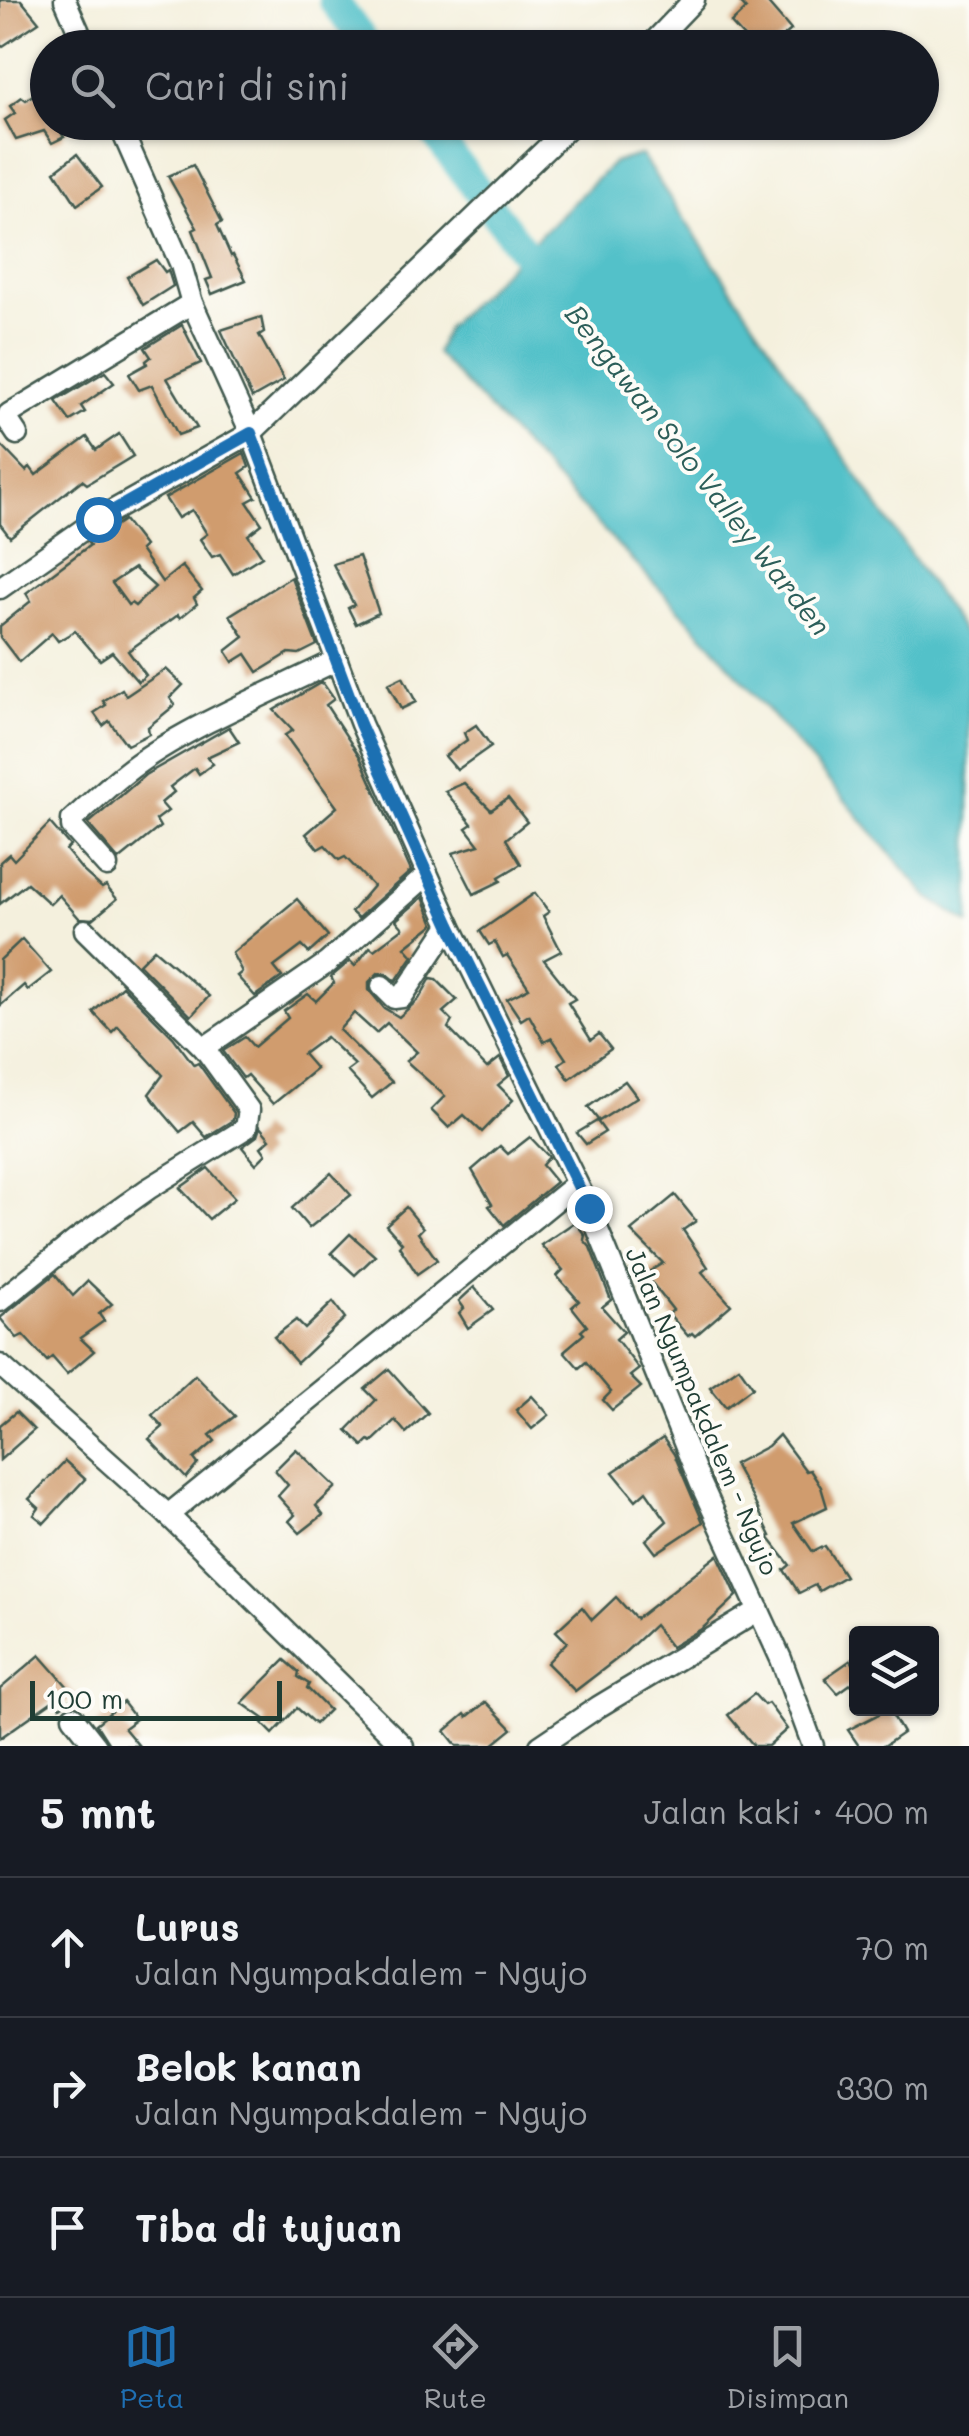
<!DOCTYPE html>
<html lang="id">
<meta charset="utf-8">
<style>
body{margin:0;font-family:Mali,sans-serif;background:#242831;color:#f1f3f6}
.controls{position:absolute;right:30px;bottom:30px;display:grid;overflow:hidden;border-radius:10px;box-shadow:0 2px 8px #0004}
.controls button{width:90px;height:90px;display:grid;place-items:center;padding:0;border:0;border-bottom:2px solid #363941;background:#171b24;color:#f1f3f6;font:50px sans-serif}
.scale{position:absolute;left:30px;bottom:25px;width:252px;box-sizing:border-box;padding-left:10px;border:5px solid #1f3d34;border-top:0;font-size:28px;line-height:35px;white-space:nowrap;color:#1f3d34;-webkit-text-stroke:8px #fdfcf7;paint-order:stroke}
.stop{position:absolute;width:30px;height:30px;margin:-22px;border:8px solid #1f6fb2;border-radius:50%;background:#fff}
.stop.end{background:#1f6fb2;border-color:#fff;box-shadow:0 2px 10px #0008}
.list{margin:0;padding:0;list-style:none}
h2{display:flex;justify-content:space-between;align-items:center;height:130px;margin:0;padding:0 40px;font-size:42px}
h2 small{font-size:32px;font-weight:400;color:#9ea1a6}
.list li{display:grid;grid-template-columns:65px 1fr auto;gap:30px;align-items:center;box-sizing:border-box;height:140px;padding:0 40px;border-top:2px solid #363941}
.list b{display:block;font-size:38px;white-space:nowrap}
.list p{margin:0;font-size:32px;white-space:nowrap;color:#9ea1a6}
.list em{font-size:32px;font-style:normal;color:#9ea1a6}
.icon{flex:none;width:55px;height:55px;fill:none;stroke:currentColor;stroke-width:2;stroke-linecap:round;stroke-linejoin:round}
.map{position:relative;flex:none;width:969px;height:1746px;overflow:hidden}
.search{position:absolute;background:#171b24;box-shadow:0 2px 8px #0004;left:30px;right:30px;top:30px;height:110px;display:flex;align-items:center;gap:25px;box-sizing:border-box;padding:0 35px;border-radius:55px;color:#9ea1a6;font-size:38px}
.sheet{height:550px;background:#171b24}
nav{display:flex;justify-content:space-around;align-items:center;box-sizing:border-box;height:140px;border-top:2px solid #363941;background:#171b24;font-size:28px;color:#9ea1a6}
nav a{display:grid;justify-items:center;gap:5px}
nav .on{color:#1f6fb2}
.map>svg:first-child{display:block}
.water{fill:#53c1c9;stroke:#397f7e;stroke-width:2.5}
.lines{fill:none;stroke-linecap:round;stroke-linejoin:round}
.river{stroke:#53c1c9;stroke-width:30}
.building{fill:#d09c6e;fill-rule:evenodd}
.minor-casing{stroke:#3f584d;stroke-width:25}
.minor{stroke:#fff;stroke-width:20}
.route{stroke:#1f6fb2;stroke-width:12}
.labels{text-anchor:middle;stroke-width:8;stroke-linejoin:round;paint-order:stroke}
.street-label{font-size:25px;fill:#1f3d34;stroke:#fdfcf7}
.water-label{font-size:28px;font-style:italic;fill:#2c5e59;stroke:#fdfcf7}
</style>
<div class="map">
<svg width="969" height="1746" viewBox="0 0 969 1746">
<rect width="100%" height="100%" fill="#fdfcf7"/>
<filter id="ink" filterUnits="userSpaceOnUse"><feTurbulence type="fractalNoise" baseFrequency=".01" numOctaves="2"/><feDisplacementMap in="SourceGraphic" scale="20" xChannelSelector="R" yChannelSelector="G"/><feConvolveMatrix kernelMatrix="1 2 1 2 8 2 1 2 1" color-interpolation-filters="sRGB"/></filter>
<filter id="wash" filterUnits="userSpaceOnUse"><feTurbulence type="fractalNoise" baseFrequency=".0048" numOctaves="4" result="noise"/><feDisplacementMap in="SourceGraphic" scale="40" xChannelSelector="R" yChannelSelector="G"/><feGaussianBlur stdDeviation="2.25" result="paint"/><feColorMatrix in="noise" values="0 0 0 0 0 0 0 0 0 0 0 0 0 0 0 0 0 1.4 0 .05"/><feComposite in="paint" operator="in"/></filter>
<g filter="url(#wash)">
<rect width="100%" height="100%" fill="#f4f0dd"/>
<polygon class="water" points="641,155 969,641 969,924 928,897 705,637 436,353 447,327 614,162"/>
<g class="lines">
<g class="river">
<polyline points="333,0 369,48"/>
<polyline points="426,122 546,281"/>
</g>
</g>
<g id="blocks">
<g class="building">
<polygon points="0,0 21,0 39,22 0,48"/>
<polygon points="738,0 765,0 791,30 770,48 754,48 731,23 746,9"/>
<polygon points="48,84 48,122 78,122 62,134 64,137 52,143 44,131 16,140 5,120 15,113 10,106 22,97 26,100"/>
<polygon points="77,154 102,187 77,205 55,171"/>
<polygon points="193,165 222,222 217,225 231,256 233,255 246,280 212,294 206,280 212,278 193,230 197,228 168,176"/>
<polygon points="156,260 165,272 168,270 173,286 143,305 127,277"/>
<polygon points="261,317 264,332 259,335 284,380 252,398 221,330"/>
<polygon points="182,325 201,363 167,378 197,428 178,435 152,385 139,390 129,374 147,364 146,361 151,357 145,348"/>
<polygon points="105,372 114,383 81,406 85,412 70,421 56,401"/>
<polygon points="119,434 133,456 87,484 82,480 10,537 0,524 0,444 26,471 30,467 36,475 87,437 96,450"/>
<polygon points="244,453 249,467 240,473 256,497 247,502 262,524 248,535 262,556 233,574 220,554 212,557 200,539 207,534 192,510 178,518 165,498"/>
<path d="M124,520L144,546L140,550L162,582L182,566L202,591L194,598L197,604L180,618L178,615L128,651L146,675L138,682L112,652L100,660L75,631L58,641L52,633L19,662L0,637V626L31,601L26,593L90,545L88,543ZM134,568L155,587L135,606L131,603L128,605L112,583Z"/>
<polygon points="359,556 379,613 356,624 348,608 354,605 333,564"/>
<polygon points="291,577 317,645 299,654 289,653 258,672 246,654 233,662 226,651 244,637 230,615"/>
<polygon points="166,669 183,685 170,698 175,705 148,727 149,734 127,745 109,721 103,726 94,713 106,705 103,701 122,689 126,696"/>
<polygon points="403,677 416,702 401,709 388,684"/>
<polygon points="322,682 334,699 326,705 360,757 411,871 358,918 351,912 373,886 345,857 339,860 325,845 318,849 306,834 337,807 285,735 293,730 274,710"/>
<polygon points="476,725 491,746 457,770 445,756 467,740 464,733"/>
<polygon points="229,727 239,742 207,757 213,764 199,774 195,768 170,787 174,792 161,803 168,811 156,820 160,827 119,860 88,824 145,775"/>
<polygon points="464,783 491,810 508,798 527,822 506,839 521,864 499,877 501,881 474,894 453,853 479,845 466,828 472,824 445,791"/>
<polygon points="50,823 70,846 66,850 83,871 102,888 106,886 117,899 93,919 79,918 59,895 50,904 27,883 0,904 0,862 9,854 14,860"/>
<polygon points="535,893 549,912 543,916 561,951 544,960 575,999 568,1003 591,1040 599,1034 611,1049 569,1079 559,1064 566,1059 552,1038 544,1042 529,1015 521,1020 507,999 529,988 507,955 503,957 495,942 489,945 480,931"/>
<polygon points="423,897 434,924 405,947 413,956 396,981 386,973 378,973 369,982 369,990 384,1008 399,1017 419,999 431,978 436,979 457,1000 443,1012 452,1021 448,1028 487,1068 500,1058 509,1076 498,1085 513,1100 482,1132 464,1115 449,1128 431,1110 445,1096 406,1061 417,1052 387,1023 376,1033 354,1013 339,1030 392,1082 372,1098 347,1071 355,1065 326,1037 303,1054 316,1069 273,1104 247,1075 243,1078 223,1051 245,1037 254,1047 288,1018 284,1011 308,994 316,1001 334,983 331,977 350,961 355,966 370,947 374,950 403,928 396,920"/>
<polygon points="297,899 328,936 309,953 302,946 274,967 282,977 255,996 237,976 242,972 232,953"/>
<polygon points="22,939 51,972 28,990 24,985 0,1006 0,960"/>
<polygon points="154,949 209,996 191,1016 139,964"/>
<polygon points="122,986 173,1037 194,1065 198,1063 234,1113 233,1120 206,1137 193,1122 180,1132 162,1111 149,1094 163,1075 118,1026 112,1032 93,1012"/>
<polygon points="625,1081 637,1097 599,1121 588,1107"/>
<polygon points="597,1121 605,1132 586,1144 577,1133"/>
<polygon points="260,1127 270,1139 261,1147 266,1154 256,1164 242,1147 257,1136"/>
<polygon points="530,1137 549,1157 542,1165 556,1182 504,1225 489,1206 492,1204 472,1170 500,1146 508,1154"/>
<polygon points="208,1168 235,1198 209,1219 180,1188"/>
<polygon points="331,1173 351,1195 309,1228 292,1208"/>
<polygon points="675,1195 696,1221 683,1230 708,1267 702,1272 731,1305 695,1336 692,1333 688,1336 669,1314 673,1310 645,1274 663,1263 631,1231"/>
<polygon points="406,1207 423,1228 418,1233 437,1260 417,1274 399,1246 402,1243 386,1225"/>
<polygon points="575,1222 585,1235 584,1240 590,1247 611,1300 602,1307 624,1332 616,1339 639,1369 630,1376 641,1387 612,1410 603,1400 611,1392 586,1362 579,1368 564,1351 584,1334 581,1331 587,1326 572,1307 579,1301 557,1276 563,1270 541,1245"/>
<polygon points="350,1234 375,1256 355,1275 331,1253"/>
<polygon points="55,1274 73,1296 88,1281 112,1304 99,1314 104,1321 80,1338 94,1351 67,1374 52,1357 47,1361 23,1335 17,1338 0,1318"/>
<polygon points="474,1287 493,1310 468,1328 459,1313 464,1308 459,1301"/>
<polygon points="333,1302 345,1318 297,1363 274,1337 296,1320 305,1329"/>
<polygon points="739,1367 753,1387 726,1407 710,1387"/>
<polygon points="389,1369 428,1413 406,1433 395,1420 372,1442 369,1440 363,1446 347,1430 376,1400 365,1389"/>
<polygon points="195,1375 235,1416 210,1435 215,1441 194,1459 198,1464 186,1478 149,1439 163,1427 152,1415"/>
<polygon points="532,1396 549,1415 532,1429 516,1410"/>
<polygon points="16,1412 34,1430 0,1460 0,1425"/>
<polygon points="779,1435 806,1471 810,1470 821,1487 827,1507 793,1523 813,1552 825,1546 845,1576 819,1591 815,1585 799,1593 784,1570 790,1565 768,1537 771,1536 753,1499 734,1464 768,1446"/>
<polygon points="663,1438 674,1454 703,1522 656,1553 646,1540 667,1521 646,1491 636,1500 613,1472"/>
<polygon points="296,1449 336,1487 316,1506 323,1515 300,1533 289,1521 295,1515 278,1496 288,1485 275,1470"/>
<polygon points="65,1461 85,1479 44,1523 34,1515 39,1508 29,1499"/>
<polygon points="718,1555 737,1596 703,1628 671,1647 654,1625 622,1655 575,1691 547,1663 567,1642 556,1631 582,1607 592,1620 616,1597 636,1619"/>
<polygon points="40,1655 76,1696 60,1707 54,1700 0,1738 0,1689"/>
<polygon points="285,1660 299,1672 298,1677 309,1684 307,1688 329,1710 315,1724 297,1708 273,1734 263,1724 266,1720 242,1703"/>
<polygon points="851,1660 856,1668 856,1680 838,1693 825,1678"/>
<polygon points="754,1694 764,1705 768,1703 787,1729 768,1746 754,1746 728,1715"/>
<polygon points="123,1702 136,1719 124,1728 139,1746 110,1746 96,1724"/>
<polygon points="486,1702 512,1729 491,1746 457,1746 445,1731 465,1714 467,1717"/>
<polygon points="889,1709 903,1733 884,1746 859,1746 848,1730"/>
</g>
</g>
</g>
<g filter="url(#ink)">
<use href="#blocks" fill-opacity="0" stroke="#3f584d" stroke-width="2.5"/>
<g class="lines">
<g class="minor-casing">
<g id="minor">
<polyline points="65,0 86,48"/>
<polyline points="648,48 694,0"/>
<polyline points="118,122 181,265 192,303 251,433 361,724 450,925 589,1208 700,1482 781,1659 813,1746"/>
<polyline points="17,434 7,419 9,414 192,303"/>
<polyline points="0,588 98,519 251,433 574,122"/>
<path d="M107,866L72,827V820C93,801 113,781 137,764C193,724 274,691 337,660"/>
<polyline points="85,930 204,1048"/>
<polyline points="382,986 394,998 402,997 450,925"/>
<polyline points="0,1301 76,1240 148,1189 246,1128 249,1110 204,1048 327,963 427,875"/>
<polyline points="0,1365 168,1515 403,1746"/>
<polyline points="168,1515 576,1184"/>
<polyline points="73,1717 96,1746"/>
<polyline points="540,1746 598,1707 759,1610"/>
</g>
</g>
<use href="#minor" class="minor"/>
</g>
</g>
<g class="lines" filter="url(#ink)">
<polyline class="route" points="98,519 251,433 360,724 450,925 589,1208"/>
</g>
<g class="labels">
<g class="street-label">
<text transform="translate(702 1411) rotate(67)" y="9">Jalan Ngumpakdalem - Ngujo</text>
</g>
<g class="water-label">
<text transform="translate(698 470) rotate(52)" y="10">Bengawan Solo Valley Warden</text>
</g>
</g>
</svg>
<div class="controls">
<button><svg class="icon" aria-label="layers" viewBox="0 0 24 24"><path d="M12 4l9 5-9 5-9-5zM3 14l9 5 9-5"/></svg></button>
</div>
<div class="scale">100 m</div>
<div class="stop" style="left:98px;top:519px"></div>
<div class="stop end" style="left:589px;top:1208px"></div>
<div class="search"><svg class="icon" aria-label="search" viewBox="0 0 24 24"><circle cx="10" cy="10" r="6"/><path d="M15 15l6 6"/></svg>Cari di sini</div>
</div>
<section class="sheet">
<h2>5 mnt<small>Jalan kaki · 400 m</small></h2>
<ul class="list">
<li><svg class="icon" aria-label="ahead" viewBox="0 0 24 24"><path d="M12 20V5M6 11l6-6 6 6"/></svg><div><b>Lurus</b><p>Jalan Ngumpakdalem - Ngujo</p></div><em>70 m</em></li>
<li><svg class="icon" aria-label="right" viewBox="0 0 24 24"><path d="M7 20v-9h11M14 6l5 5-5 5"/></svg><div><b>Belok kanan</b><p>Jalan Ngumpakdalem - Ngujo</p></div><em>330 m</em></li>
<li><svg class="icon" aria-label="arrive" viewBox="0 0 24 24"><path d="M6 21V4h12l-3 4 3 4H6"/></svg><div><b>Tiba di tujuan</b></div></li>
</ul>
</section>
<nav>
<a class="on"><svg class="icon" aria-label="map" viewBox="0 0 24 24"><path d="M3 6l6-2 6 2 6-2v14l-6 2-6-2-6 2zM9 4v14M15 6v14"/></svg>Peta</a>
<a><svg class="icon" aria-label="directions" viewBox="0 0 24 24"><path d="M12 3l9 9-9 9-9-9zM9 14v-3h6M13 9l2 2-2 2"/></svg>Rute</a>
<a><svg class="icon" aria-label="saved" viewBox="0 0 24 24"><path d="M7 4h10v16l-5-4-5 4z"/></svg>Disimpan</a>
</nav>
